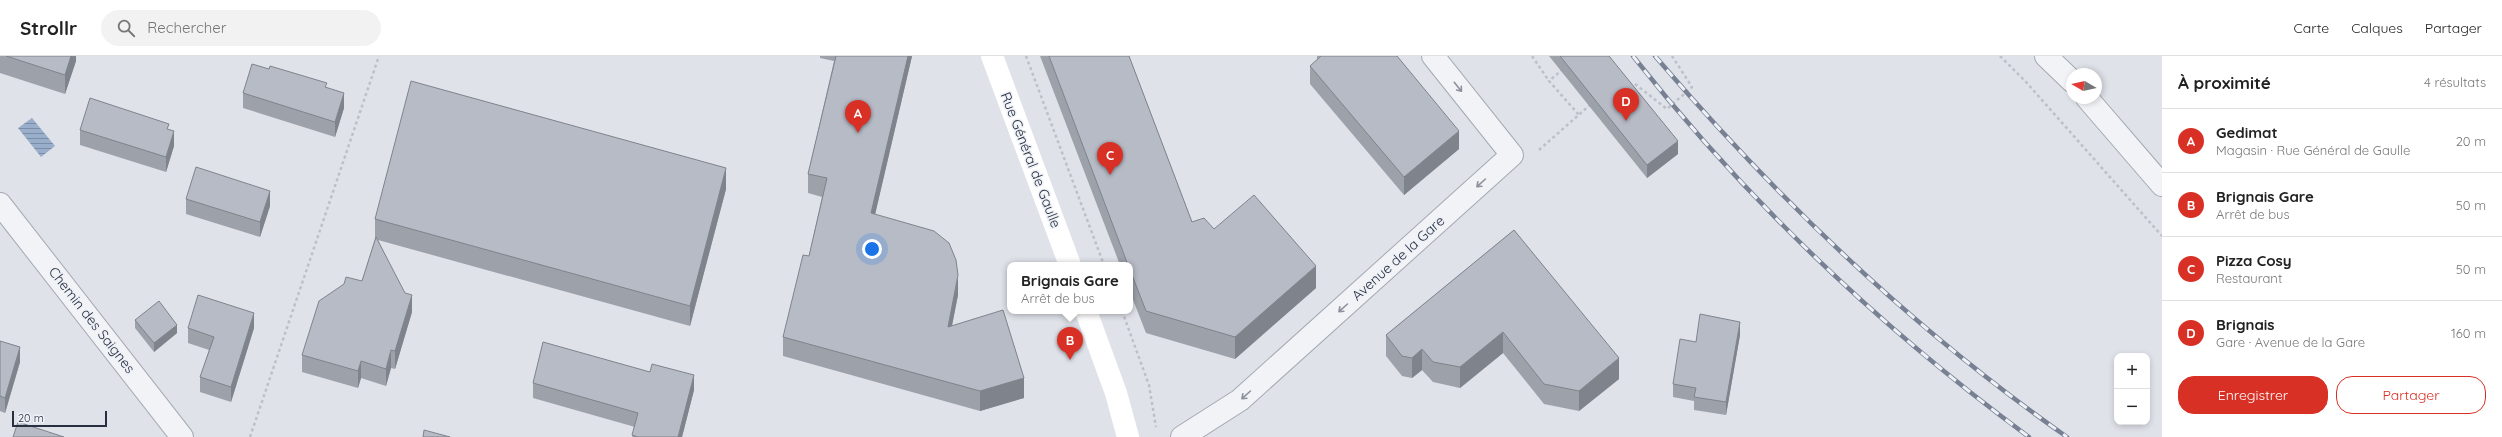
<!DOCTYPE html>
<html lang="fr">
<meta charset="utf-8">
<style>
body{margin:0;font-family:Quicksand,sans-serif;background:#f2f2f2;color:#222}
.controls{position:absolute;right:12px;bottom:12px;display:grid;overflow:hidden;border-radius:8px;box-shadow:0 2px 6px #0003}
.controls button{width:36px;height:36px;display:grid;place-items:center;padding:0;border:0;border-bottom:1px solid #e0e0e0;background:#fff;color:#222;font:20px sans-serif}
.compass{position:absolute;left:2066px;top:12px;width:36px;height:36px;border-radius:50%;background:#fff;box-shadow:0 2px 6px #0003;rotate:279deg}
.scale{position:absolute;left:12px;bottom:10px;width:95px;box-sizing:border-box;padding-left:4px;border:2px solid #272f41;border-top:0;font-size:11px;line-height:14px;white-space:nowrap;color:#272f41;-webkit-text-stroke:3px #eef1f6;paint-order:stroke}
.you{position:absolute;left:872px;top:193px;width:14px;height:14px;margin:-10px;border:3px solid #fff;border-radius:50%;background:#1a73e8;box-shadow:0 0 0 6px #1a73e833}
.badge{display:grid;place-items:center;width:26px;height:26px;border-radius:50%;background:#d93025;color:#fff;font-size:13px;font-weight:700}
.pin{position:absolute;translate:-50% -33px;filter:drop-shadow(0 1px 2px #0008)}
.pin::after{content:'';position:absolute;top:21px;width:14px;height:12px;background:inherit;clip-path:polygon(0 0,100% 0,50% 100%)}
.popup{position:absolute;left:1007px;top:206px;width:126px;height:52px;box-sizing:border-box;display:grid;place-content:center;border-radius:8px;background:#fff;filter:drop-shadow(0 1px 3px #0005);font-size:13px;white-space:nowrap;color:#767676}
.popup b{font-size:15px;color:#222}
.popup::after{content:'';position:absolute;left:50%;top:100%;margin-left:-8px;border:8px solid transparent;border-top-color:#fff}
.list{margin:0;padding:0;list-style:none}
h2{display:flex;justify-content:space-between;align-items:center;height:52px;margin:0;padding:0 16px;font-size:17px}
h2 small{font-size:13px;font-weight:400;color:#767676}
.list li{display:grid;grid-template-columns:26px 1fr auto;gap:12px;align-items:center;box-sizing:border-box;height:64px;padding:0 16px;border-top:1px solid #e0e0e0}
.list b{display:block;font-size:15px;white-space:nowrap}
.list p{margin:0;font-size:13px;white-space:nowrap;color:#767676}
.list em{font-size:13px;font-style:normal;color:#767676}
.actions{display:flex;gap:8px;padding:12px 16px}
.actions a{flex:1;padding:9px 0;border:1px solid #d93025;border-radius:16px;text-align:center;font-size:14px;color:#d93025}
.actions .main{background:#d93025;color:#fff}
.icon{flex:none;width:22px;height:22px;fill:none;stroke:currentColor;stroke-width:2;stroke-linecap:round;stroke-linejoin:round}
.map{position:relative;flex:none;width:2162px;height:381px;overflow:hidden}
header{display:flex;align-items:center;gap:24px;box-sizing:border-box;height:56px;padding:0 20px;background:#fff;border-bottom:1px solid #e0e0e0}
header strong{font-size:19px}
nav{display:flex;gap:22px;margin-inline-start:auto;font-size:14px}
.search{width:280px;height:36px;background:#f2f2f2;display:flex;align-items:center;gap:10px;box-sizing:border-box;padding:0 14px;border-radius:22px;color:#767676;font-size:15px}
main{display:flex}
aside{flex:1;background:#fff}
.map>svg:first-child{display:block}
.water{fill:url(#water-rules)}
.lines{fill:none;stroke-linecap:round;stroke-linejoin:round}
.street-casing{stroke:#a4a9b3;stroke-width:24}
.path{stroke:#bdc0c8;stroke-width:2.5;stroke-dasharray:3 3;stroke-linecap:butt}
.street{stroke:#f2f3f7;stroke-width:22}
.secondary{stroke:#fff;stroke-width:22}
.rail-casing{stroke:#788193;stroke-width:4.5}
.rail{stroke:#eef1f6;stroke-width:3;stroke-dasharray:9;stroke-linecap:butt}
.wall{fill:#9da1aa}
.shaded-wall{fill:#7f838b}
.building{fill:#b6bbc6;stroke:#7f838b}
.oneway{stroke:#8c919c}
.labels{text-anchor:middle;stroke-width:3;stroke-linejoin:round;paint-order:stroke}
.street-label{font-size:14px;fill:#272f41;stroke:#eef1f6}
</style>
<header>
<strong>Strollr</strong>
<div class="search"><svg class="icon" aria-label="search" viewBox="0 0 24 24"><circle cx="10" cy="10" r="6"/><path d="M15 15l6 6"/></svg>Rechercher</div>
<nav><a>Carte</a><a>Calques</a><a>Partager</a></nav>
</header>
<main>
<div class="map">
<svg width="2162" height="381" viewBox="0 0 2162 381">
<defs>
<pattern id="water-rules" width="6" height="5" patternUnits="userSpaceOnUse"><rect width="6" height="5" fill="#98aeca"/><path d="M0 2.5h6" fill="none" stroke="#7c8ea6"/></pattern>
</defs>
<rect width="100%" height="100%" fill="#dfe2e9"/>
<polygon class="water" points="32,62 55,90 41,101 18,72"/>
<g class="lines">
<g class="street-casing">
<g id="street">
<polyline points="2046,0 2072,25"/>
<polyline points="2087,42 2162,129"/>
<polyline points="0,148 182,381"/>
<polyline points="1182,381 1240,344 1512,99 1433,0"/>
</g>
</g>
<g class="path">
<polyline points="1026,0 1104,209"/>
<polyline points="1532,0 1549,25"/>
<polyline points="2000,0 2026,26 2162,180"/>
<polyline points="1563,13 1549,25 1579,59"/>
<polyline points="1635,28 1667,53 1692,31 1672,0"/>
<polyline points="1539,94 1591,48"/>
<polyline points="1122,255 1149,329 1156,371"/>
<polyline points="250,381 379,0"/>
</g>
<use href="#street" class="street"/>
<g class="secondary">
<polyline points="992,0 1070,209"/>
<polyline points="1086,255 1116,337 1128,381"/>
</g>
<g class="rail-casing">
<g id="rail">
<path d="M1633,0C1747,145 1881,272 2029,381"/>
<path d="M1655,0C1777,143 1913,273 2067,381"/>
</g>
</g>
<use href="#rail" class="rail"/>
</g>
<g class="wall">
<polygon points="0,0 76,0 76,5 65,38 0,17"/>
<polygon points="820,0 912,0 875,158 958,239 952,269 1024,342 980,355 783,300 783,281 809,200 822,141 808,137 808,118 834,5 820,2"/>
<polygon points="1040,0 1129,0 1192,166 1214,173 1316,232 1235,303 1146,277 1130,236 1130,209 1120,209"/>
<polygon points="1317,0 1397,0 1459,93 1404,139 1310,28 1310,10 1317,4"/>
<polygon points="1549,0 1609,0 1678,98 1647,122"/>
<polygon points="327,31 344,52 335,81 243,52 243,37"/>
<polygon points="80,74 169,74 174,90 166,116 80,89"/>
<polygon points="726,133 690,270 378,184 412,256 395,313 391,312 386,330 361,322 358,332 302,316 302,299 362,225 375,183 375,163"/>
<polygon points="186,143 270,150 260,181 186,158"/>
<polygon points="1514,174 1619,323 1579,355 1544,348 1503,297 1460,332 1433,326 1422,314 1412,322 1402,320 1386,300 1386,279"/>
<polygon points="135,264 177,277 154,296 135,272"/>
<polygon points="188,272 254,272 231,346 200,336 200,321 209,294 188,287"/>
<polygon points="1740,279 1726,359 1694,354 1694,345 1673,341 1673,328 1696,286"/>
<polygon points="0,285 20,306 5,357 0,355"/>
<polygon points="533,327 694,334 682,381 632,381 635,371 533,342"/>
</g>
<g class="shaded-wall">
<polygon points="71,0 76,0 76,5 65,38 65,19"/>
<polygon points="908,0 912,0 871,176 871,157"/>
<polygon points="344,37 344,52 335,81 335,66"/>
<polygon points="174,75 174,90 166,116 166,101"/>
<polygon points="1459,75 1459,93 1404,139 1404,121"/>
<polygon points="1678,85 1678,98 1647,122 1647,109"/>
<polygon points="726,112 726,133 690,270 690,250"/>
<polygon points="270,135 270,150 260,181 260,166"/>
<polygon points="1316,210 1316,232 1235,303 1235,281"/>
<polygon points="958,219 958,239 948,290 948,271"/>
<polygon points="412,239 412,256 395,313 395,295"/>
<polygon points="254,257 254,272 231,346 231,331"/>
<polygon points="1740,266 1740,279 1726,359 1726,346"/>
<polygon points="177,269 177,277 154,296 154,287"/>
<polygon points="1503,276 1503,297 1460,332 1460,311"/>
<polygon points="20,291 20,306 5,357 5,342"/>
<polygon points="1422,293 1422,314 1412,322 1412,302"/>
<polygon points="391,294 391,312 386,330 386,313"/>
<polygon points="1619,302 1619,323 1579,355 1579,335"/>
<polygon points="361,305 361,322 358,332 358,315"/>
<polygon points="694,319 694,334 682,381 678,381"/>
<polygon points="1024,322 1024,342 980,355 980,335"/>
</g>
<g class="building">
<polygon points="6,0 71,0 65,19"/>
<polygon points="836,0 908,0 871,157 934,175 949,187 956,204 958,219 948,271 1003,254 1024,322 980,335 783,281 803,199 809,200 827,122 808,118"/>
<polygon points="1049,0 1129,0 1192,166 1204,162 1214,173 1254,139 1316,210 1235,281 1146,255 1130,214 1130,209 1128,209"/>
<polygon points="1321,0 1397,0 1459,75 1404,121 1310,10"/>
<polygon points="1560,0 1609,0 1678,85 1647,109"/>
<polygon points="252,8 269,13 270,10 327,27 325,31 344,37 335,66 243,37"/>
<polygon points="411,25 726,112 690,250 375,163"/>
<polygon points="90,42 169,68 167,73 174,75 166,101 80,74"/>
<polygon points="196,111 270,135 260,166 186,143"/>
<polygon points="1514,174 1619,302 1579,335 1544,328 1503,276 1460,311 1433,306 1422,293 1412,302 1402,300 1386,279"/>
<polygon points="376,181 405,237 412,239 395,295 391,294 386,313 361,305 358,315 302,299 319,245 344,228 346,221 362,225"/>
<polygon points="198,239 254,257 231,331 200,321 214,281 188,272"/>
<polygon points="159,245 177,269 154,287 135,264"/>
<polygon points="1700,258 1740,266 1726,346 1694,341 1696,332 1673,328 1680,283 1696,286"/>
<polygon points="0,285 20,291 5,342 0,340"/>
<polygon points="543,286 650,316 652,308 694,319 678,381 638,381 632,379 638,357 533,327"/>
<polygon points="18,366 64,381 13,381"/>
<polygon points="424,374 450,381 423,381"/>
</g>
<defs><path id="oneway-shaft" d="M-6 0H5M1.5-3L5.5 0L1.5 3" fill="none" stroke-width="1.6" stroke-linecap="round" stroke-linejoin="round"/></defs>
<g class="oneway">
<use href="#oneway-shaft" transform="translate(1458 31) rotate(51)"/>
<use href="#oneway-shaft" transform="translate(1481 127) rotate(138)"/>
<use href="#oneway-shaft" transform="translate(1343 252) rotate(138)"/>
<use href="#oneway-shaft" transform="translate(1246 339) rotate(138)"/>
</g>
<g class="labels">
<g class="street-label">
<text transform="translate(1031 104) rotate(69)" y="5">Rue Général de Gaulle</text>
<text transform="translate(1398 202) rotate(-42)" y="5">Avenue de la Gare</text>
<text transform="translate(92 264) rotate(52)" y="5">Chemin des Saignes</text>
</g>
</g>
</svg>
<div class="controls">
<button>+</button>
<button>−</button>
</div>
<svg class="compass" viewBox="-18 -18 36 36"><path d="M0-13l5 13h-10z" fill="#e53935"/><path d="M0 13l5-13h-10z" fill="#767676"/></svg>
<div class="scale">20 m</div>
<div class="you"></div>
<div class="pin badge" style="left:858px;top:77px">A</div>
<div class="pin badge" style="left:1070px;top:304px">B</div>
<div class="popup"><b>Brignais Gare</b>Arrêt de bus</div>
<div class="pin badge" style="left:1110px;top:119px">C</div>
<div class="pin badge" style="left:1626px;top:65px">D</div>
</div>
<aside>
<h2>À proximité<small>4 résultats</small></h2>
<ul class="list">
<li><span class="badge">A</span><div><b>Gedimat</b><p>Magasin · Rue Général de Gaulle</p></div><em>20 m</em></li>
<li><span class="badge">B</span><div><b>Brignais Gare</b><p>Arrêt de bus</p></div><em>50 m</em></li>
<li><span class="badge">C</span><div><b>Pizza Cosy</b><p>Restaurant</p></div><em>50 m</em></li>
<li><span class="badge">D</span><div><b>Brignais</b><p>Gare · Avenue de la Gare</p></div><em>160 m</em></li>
</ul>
<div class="actions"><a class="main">Enregistrer</a><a>Partager</a></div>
</aside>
</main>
